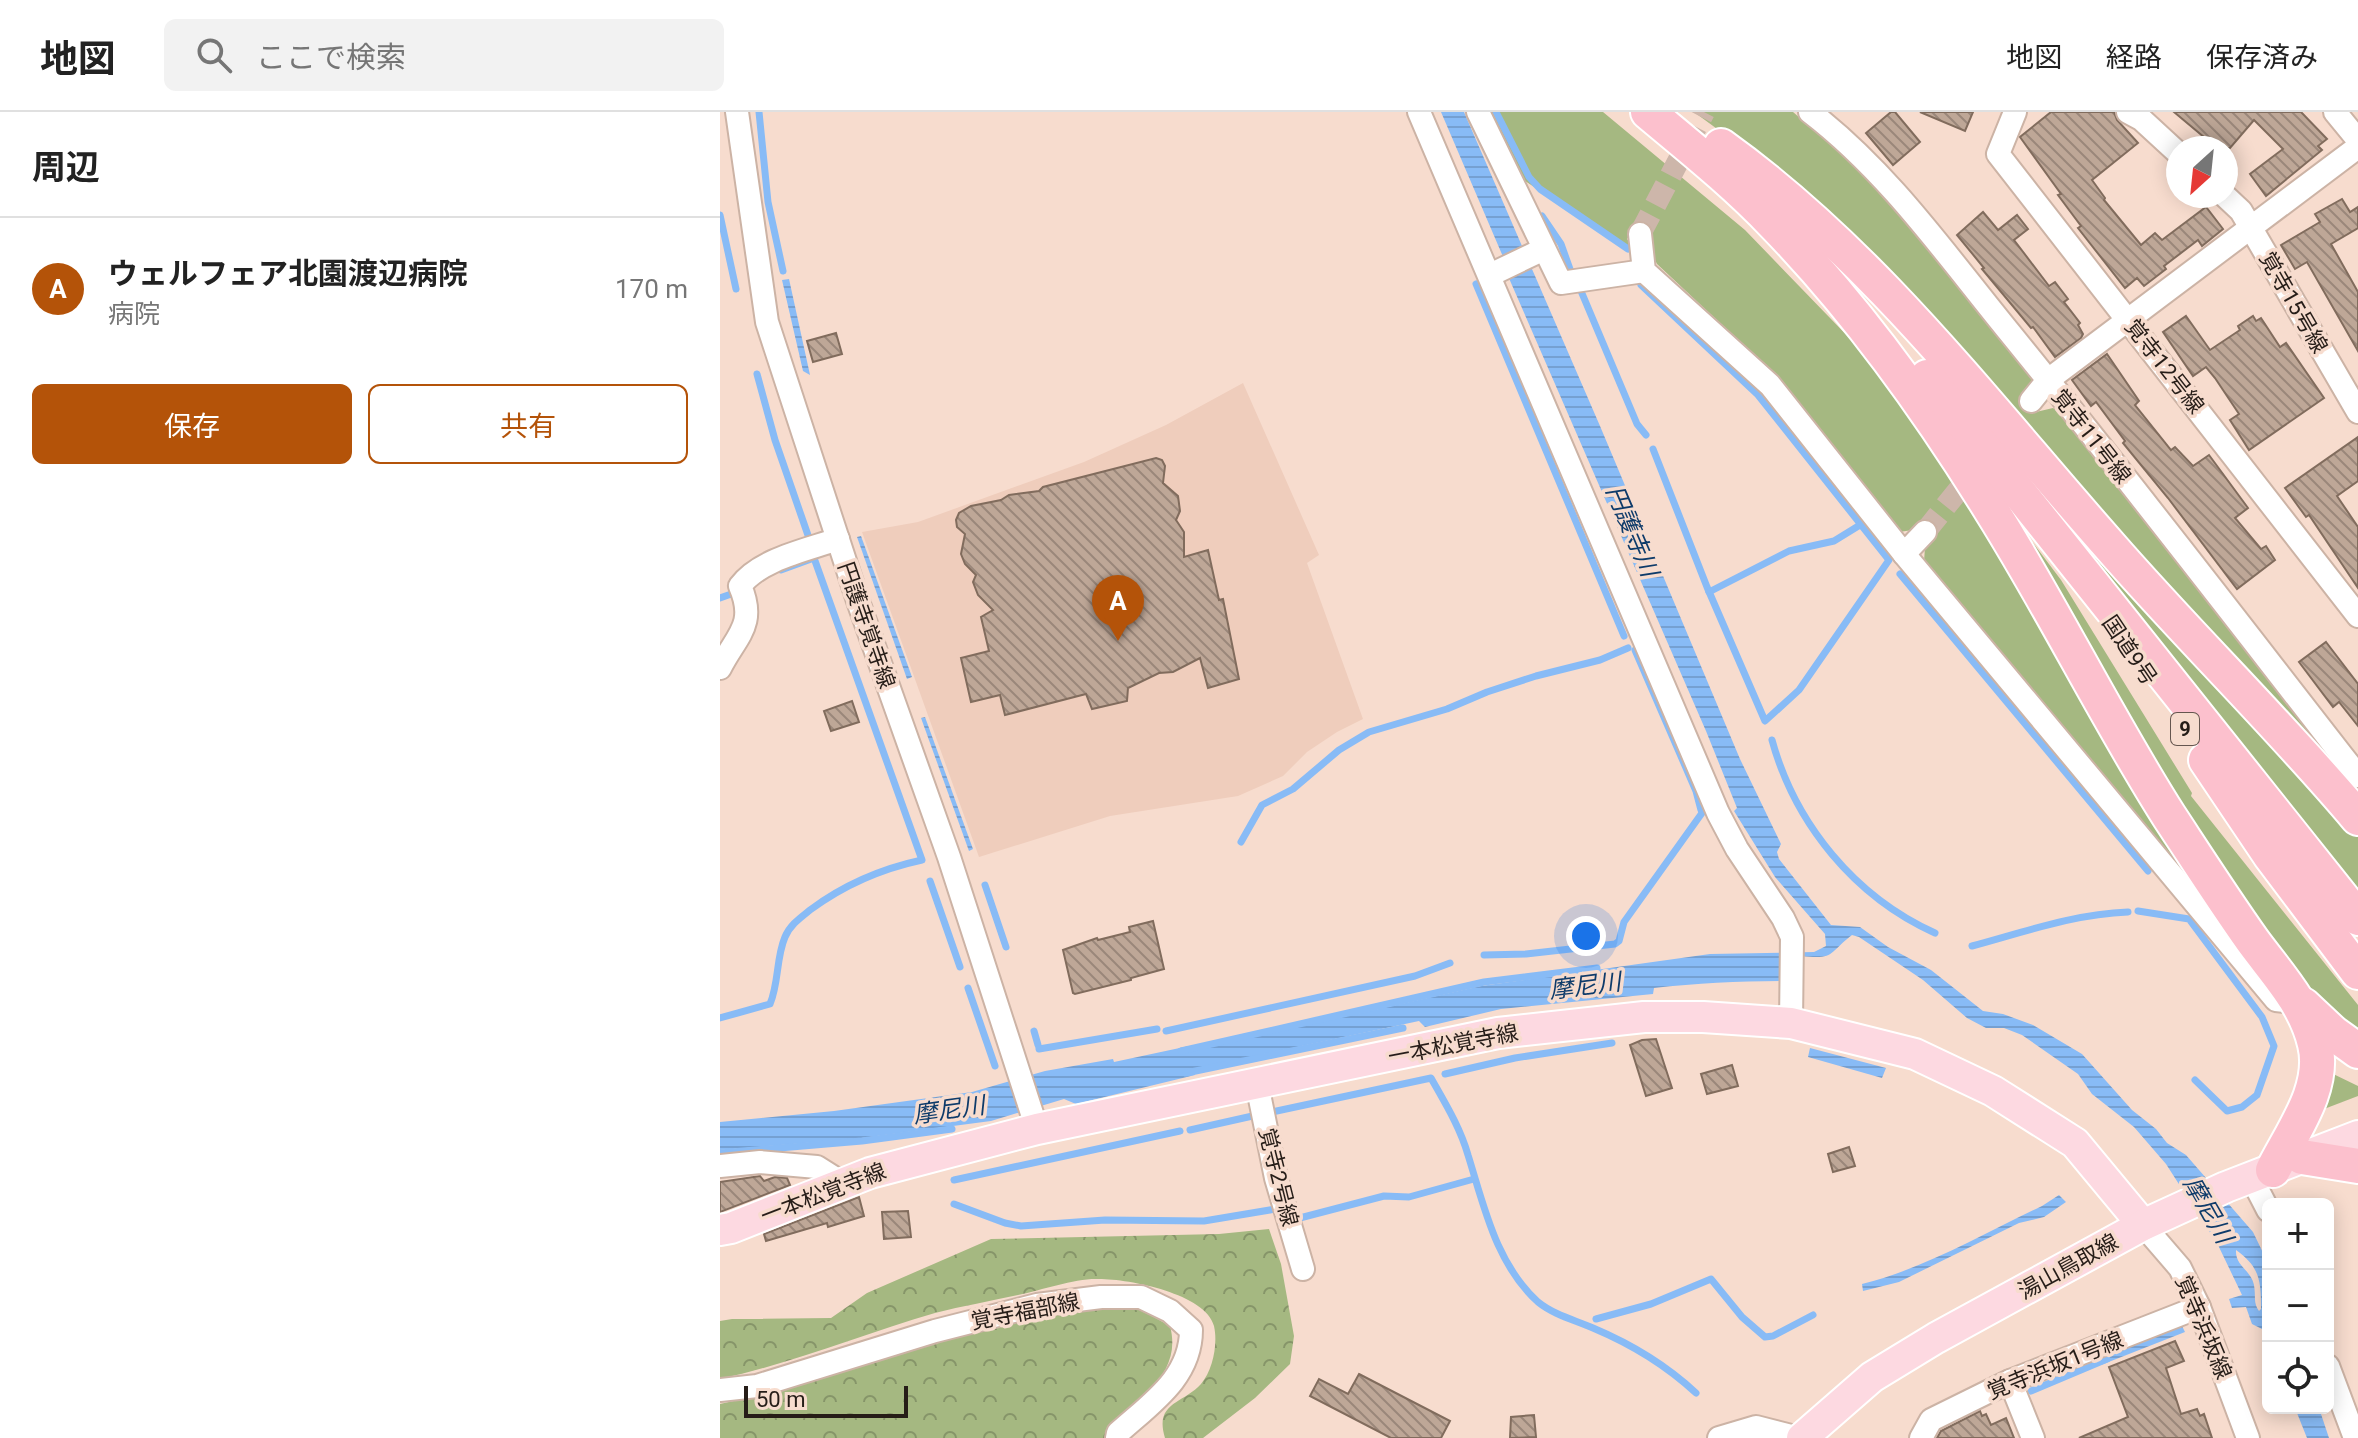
<!DOCTYPE html>
<html lang="ja">
<meta charset="utf-8">
<style>
body{margin:0;font-family:Roboto,"Noto Sans JP",sans-serif;background:#f2f2f2;color:#222}
.controls{position:absolute;right:24px;bottom:24px;display:grid;overflow:hidden;border-radius:12px;box-shadow:0 4px 20px #0003}
.controls button{width:72px;height:72px;display:grid;place-items:center;padding:0;border:0;border-bottom:2px solid #e0e0e0;background:#fff;color:#222;font:40px sans-serif}
.compass{position:absolute;left:1446px;top:24px;width:72px;height:72px;border-radius:50%;background:#fff;box-shadow:0 4px 20px #0003;rotate:207deg}
.scale{position:absolute;left:24px;bottom:20px;width:164px;box-sizing:border-box;padding-left:8px;border:4px solid #261d18;border-top:0;font-size:22px;line-height:28px;white-space:nowrap;color:#261d18;-webkit-text-stroke:6px #f7dcce;paint-order:stroke}
.you{position:absolute;left:866px;top:824px;width:28px;height:28px;margin:-20px;border:6px solid #fff;border-radius:50%;background:#1a73e8;box-shadow:0 0 0 12px #1a73e833}
.badge{display:grid;place-items:center;width:52px;height:52px;border-radius:50%;background:#b45309;color:#fff;font-size:26px;font-weight:700}
.pin{position:absolute;translate:-50% -66px;filter:drop-shadow(0 2px 4px #0008)}
.pin::after{content:'';position:absolute;top:42px;width:28px;height:24px;background:inherit;clip-path:polygon(0 0,100% 0,50% 100%)}
.list{margin:0;padding:0;list-style:none}
h2{display:flex;justify-content:space-between;align-items:center;height:104px;margin:0;padding:0 32px;font-size:34px}
h2 small{font-size:26px;font-weight:400;color:#767676}
.list li{display:grid;grid-template-columns:52px 1fr auto;gap:24px;align-items:center;box-sizing:border-box;height:144px;padding:0 32px;border-top:2px solid #e0e0e0}
.list b{display:block;font-size:30px;white-space:nowrap}
.list p{margin:0;font-size:26px;white-space:nowrap;color:#767676}
.list em{font-size:26px;font-style:normal;color:#767676}
.actions{display:flex;gap:16px;padding:24px 32px}
.actions a{flex:1;padding:18px 0;border:2px solid #b45309;border-radius:12px;text-align:center;font-size:28px;color:#b45309}
.actions .main{background:#b45309;color:#fff}
.icon{flex:none;width:44px;height:44px;fill:none;stroke:currentColor;stroke-width:2;stroke-linecap:round;stroke-linejoin:round}
.map{position:relative;flex:none;width:1638px;height:1326px;overflow:hidden}
header{display:flex;align-items:center;gap:48px;box-sizing:border-box;height:112px;padding:0 40px;background:#fff;border-bottom:2px solid #e0e0e0}
header strong{font-size:38px}
nav{display:flex;gap:44px;margin-inline-start:auto;font-size:28px}
.search{width:560px;height:72px;background:#f2f2f2;display:flex;align-items:center;gap:20px;box-sizing:border-box;padding:0 28px;border-radius:12px;color:#767676;font-size:30px}
main{display:flex}
aside{flex:1;background:#fff}
.map>svg:first-child{display:block}
.built{fill:#efcdbc}
.grass{fill:#a5b881}
.forest{fill:url(#forest-crowns)}
.water{fill:url(#water-rules);fill-rule:evenodd}
.lines{fill:none;stroke-linecap:round;stroke-linejoin:round}
.stream{stroke:#88bbf6;stroke-width:7}
.building{fill:url(#building-back-hatch);stroke:#816c5d;stroke-width:2}
.minor-tunnel{stroke:#cdb6aa;stroke-width:22;stroke-dasharray:22 11;stroke-linecap:butt}
.minor-casing{stroke:#ccb3a5;stroke-width:26}
.major-casing{stroke:#fff;stroke-width:34}
.highway-casing{stroke:#fff;stroke-width:38}
.minor{stroke:#fff;stroke-width:22}
.major{stroke:#fdd9e1;stroke-width:30}
.highway{stroke:#fcc0cd;stroke-width:34}
.labels{text-anchor:middle;stroke-width:7;stroke-linejoin:round;paint-order:stroke}
.shield{fill:#f7dcce;stroke:#65564f;stroke-width:2}
.shield-label{font-size:20px;font-weight:bold;fill:#261d18}
.street-label{font-size:22px;fill:#261d18;stroke:#f7dcce}
.water-label{font-size:24px;font-style:italic;fill:#0e3b6a;stroke:#f7dcce}
</style>
<header>
<strong>地図</strong>
<div class="search"><svg class="icon" aria-label="search" viewBox="0 0 24 24"><circle cx="10" cy="10" r="6"/><path d="M15 15l6 6"/></svg>ここで検索</div>
<nav><a>地図</a><a>経路</a><a>保存済み</a></nav>
</header>
<main>
<aside>
<h2>周辺<small></small></h2>
<ul class="list">
<li><span class="badge">A</span><div><b>ウェルフェア北園渡辺病院</b><p>病院</p></div><em>170 m</em></li>
</ul>
<div class="actions"><a class="main">保存</a><a>共有</a></div>
</aside>
<div class="map">
<svg width="1638" height="1326" viewBox="0 0 1638 1326">
<defs>
<pattern id="forest-crowns" width="20" height="18" patternUnits="userSpaceOnUse" patternTransform="scale(2)"><rect width="20" height="18" fill="#a5b881"/><path d="M2 6a3 3 0 1 1 6 0M12 15a3 3 0 1 1 6 0" fill="none" stroke="#869569"/></pattern>
<pattern id="water-rules" width="6" height="5" patternUnits="userSpaceOnUse" patternTransform="scale(2)"><rect width="6" height="5" fill="#88bbf6"/><path d="M0 2.5h6" fill="none" stroke="#75a0d2"/></pattern>
<pattern id="building-back-hatch" width="6" height="6" patternUnits="userSpaceOnUse" patternTransform="scale(2)"><rect width="6" height="6" fill="#bea797"/><path d="M-1 5l2 2M0 0l6 6M5-1l2 2" fill="none" stroke="#9a877a"/></pattern>
</defs>
<rect width="100%" height="100%" fill="#f7dcce"/>
<polygon class="built" points="523,271 599,443 587,451 643,607 617,620 587,640 563,664 518,684 390,704 259,745 142,420 198,410 364,350 446,313"/>
<g class="grass">
<polygon points="769,0 883,0 1025,118 1140,237 1210,326 1549,865 1204,450 1205,435 1193,418 1179,420 1029,238 937,152 930,138 931,120 918,111 907,127 914,136 912,140 796,63"/>
<polygon points="974,0 1073,0 1145,62 1166,84 1315,268 1306,288 1316,300 1333,296 1344,303 1638,671 1638,691 1019,33"/>
<polygon points="1288,402 1292,403 1341,468 1472,681 1471,684 1638,893 1638,929 1611,908 1529,810"/>
<polygon points="1349,410 1638,721 1638,781 1362,437"/>
<polygon points="1605,958 1638,974 1638,984 1591,1002"/>
</g>
<g class="forest">
<path d="M549,1117L561,1152L574,1224L570,1252L535,1286L483,1326H445C434,1290 463,1292 481,1272C493,1258 498,1232 494,1214C486,1181 405,1166 376,1167C353,1167 322,1178 298,1183C271,1189 242,1194 215,1201C143,1222 73,1251 0,1267V1209L12,1207L111,1206L147,1181L271,1127L499,1122Z"/>
<path d="M375,1196L421,1198L450,1214C463,1262 418,1288 387,1318L385,1326H0V1292C108,1269 211,1223 320,1202C338,1198 357,1198 375,1196Z"/>
</g>
<g class="water">
<path d="M721,0H744L880,314L1020,647L1061,732L1057,740L1059,747L1111,813L1140,815L1168,835L1211,858L1263,899L1283,902L1313,913L1362,942L1412,998L1436,1017L1447,1031L1466,1043L1533,1120L1548,1151V1177L1545,1176L1543,1179L1548,1227L1542,1217L1532,1212L1526,1195L1512,1196L1509,1187L1522,1183L1498,1133L1446,1052L1414,1015L1372,982L1358,962L1302,923L1284,916H1266L1247,906L1203,868L1139,825L1132,823C1108,841 1116,848 1081,844L1068,869C1023,869 979,871 934,876L933,882L781,897L705,915L699,909L474,957L475,963L356,992L344,987L271,1009L134,1027L0,1038V1010L114,999L252,980L325,959L393,947L394,950L469,934L471,939L761,874L990,842L1094,840L1106,834L1105,822L1055,765L1014,699L1017,696L986,619L788,164L784,147ZM1516,1138C1540,1155 1541,1169 1541,1197L1539,1199C1533,1191 1536,1184 1534,1173C1531,1158 1515,1154 1516,1138Z"/>
<polygon points="69,167 90,263 83,259 62,168"/>
<polygon points="141,424 192,565 187,567 137,425"/>
<polygon points="205,605 253,737 249,739 201,606"/>
<polygon points="1090,936 1166,956 1162,966 1088,945"/>
<path d="M1339,1083L1346,1090L1324,1105L1299,1111L1179,1170L1143,1179L1142,1172C1206,1156 1263,1122 1322,1094Z"/>
<polygon points="1462,1214 1465,1220 1381,1253 1379,1246"/>
<polygon points="1575,1296 1599,1296 1609,1326 1587,1326"/>
</g>
<g class="lines">
<g class="stream">
<polyline points="39,0 48,90 63,159"/>
<polyline points="776,0 809,65 820,77 908,137"/>
<polyline points="0,103 16,177"/>
<polyline points="822,104 841,132 851,160"/>
<polyline points="756,172 904,524"/>
<polyline points="921,173 1038,283 1169,448 1079,578 1045,609 987,475 933,337"/>
<polyline points="861,179 917,312 926,323"/>
<polyline points="37,262 55,328 90,429"/>
<polyline points="1180,462 1428,759"/>
<polyline points="989,480 1069,439 1114,429 1140,413"/>
<polyline points="0,486 14,481 14,484"/>
<polyline points="915,538 976,679 981,698"/>
<path d="M1052,628C1075,712 1135,785 1215,821"/>
<polyline points="521,730 542,693 573,677 619,638 649,620 727,597 767,580 816,564 880,548 908,536"/>
<polyline points="210,769 240,855"/>
<polyline points="265,773 286,835"/>
<polyline points="1418,799 1469,807 1542,905 1554,934 1537,983 1522,995 1507,999 1475,968"/>
<path d="M1252,834C1304,820 1354,802 1408,800"/>
<polyline points="764,843 806,842 895,832 899,829 904,810 982,701"/>
<polyline points="248,876 275,954"/>
<path d="M0,906L50,892C59,871 56,846 65,825C70,813 80,806 90,798C125,772 160,757 202,748L94,446L61,458"/>
<polyline points="314,919 318,933"/>
<polyline points="446,919 695,864 730,851"/>
<polyline points="319,937 437,917"/>
<polyline points="461,939 764,870 877,856"/>
<polyline points="466,961 683,916"/>
<polyline points="725,962 795,946 892,931"/>
<path d="M552,1000L711,966C725,991 740,1015 748,1043C764,1094 776,1152 818,1190C834,1203 855,1208 873,1216C911,1232 946,1253 976,1281"/>
<polyline points="470,1018 537,1003"/>
<polyline points="0,1041 142,1029 232,1017"/>
<polyline points="234,1068 460,1019"/>
<polyline points="234,1092 285,1111 301,1114 385,1108 484,1109 556,1097"/>
<polyline points="576,1107 664,1084 689,1085 754,1067"/>
<polyline points="876,1207 931,1192 991,1167 1022,1205 1045,1225 1053,1224 1093,1203"/>
<polyline points="1311,1279 1387,1247"/>
</g>
</g>
<g class="building">
<polygon points="1171,0 1175,0 1200,30 1173,53 1146,21"/>
<polygon points="1200,0 1253,0 1245,19"/>
<polygon points="1331,0 1394,0 1397,8 1418,31 1372,68 1385,86 1384,88 1421,133 1435,121 1442,128 1486,95 1503,117 1482,134 1478,128 1444,154 1446,157 1424,174 1417,166 1405,176 1358,116 1361,114 1338,83 1341,82 1300,25"/>
<polygon points="1454,0 1581,0 1607,27 1598,34 1602,38 1546,84 1530,62 1563,37 1534,8 1510,36 1497,36"/>
<polygon points="1622,87 1630,100 1638,95 1638,116 1611,132 1638,180 1638,239 1587,150 1575,157 1561,133 1600,110 1595,102"/>
<polygon points="1263,100 1278,118 1297,103 1308,117 1294,128 1329,174 1335,170 1348,187 1344,190 1360,211 1358,213 1363,222 1361,226 1335,245 1313,215 1311,216 1262,157 1264,156 1237,123"/>
<polygon points="1466,204 1490,238 1520,218 1518,214 1533,204 1536,209 1541,206 1560,235 1566,231 1604,286 1529,338 1510,308 1519,302 1495,266 1486,255 1473,264 1443,220"/>
<polygon points="116,221 122,242 93,250 87,229"/>
<polygon points="1387,242 1419,289 1415,293 1451,338 1455,335 1473,354 1489,343 1528,396 1515,406 1541,437 1546,434 1555,448 1517,477 1448,386 1403,331 1405,329 1376,290 1371,294 1352,268"/>
<polygon points="1638,325 1638,369 1617,384 1638,415 1638,476 1589,403 1586,405 1565,376"/>
<polygon points="436,346 442,348 445,354 443,371 458,384 460,399 456,408 464,420 464,445 488,438 499,488 503,487 519,567 488,576 480,546 453,560 439,561 408,576 407,589 372,597 366,582 285,603 280,583 251,590 241,546 269,539 261,505 273,498 258,483 253,470 256,463 245,452 241,442 245,422 237,415 236,408 239,401 251,394 281,388 289,383 319,379 323,375"/>
<polygon points="1606,530 1638,572 1638,614 1619,590 1613,595 1579,550"/>
<polygon points="132,589 139,610 111,619 104,599"/>
<polygon points="433,809 444,857 411,866 411,868 355,882 353,881 343,838 377,826 378,828 410,820 409,815"/>
<polygon points="936,927 952,976 926,984 910,933 922,928"/>
<polygon points="1012,953 1018,974 987,982 981,962"/>
<polygon points="1129,1035 1135,1054 1113,1060 1108,1042"/>
<polygon points="40,1064 44,1069 55,1065 67,1066 70,1073 0,1100 0,1070"/>
<polygon points="139,1085 144,1104 108,1115 107,1111 46,1129 44,1122"/>
<polygon points="188,1099 191,1125 164,1127 162,1100"/>
<polygon points="1455,1229 1464,1249 1446,1256 1461,1302 1477,1297 1480,1304 1484,1302 1492,1326 1359,1326 1408,1305 1389,1255"/>
<polygon points="639,1262 730,1309 721,1326 671,1326 590,1284 599,1267 628,1282"/>
<polygon points="1260,1299 1262,1304 1266,1302 1271,1313 1286,1306 1294,1326 1217,1326 1221,1319"/>
<polygon points="814,1303 816,1325 790,1326 791,1305"/>
</g>
<g class="lines">
<g class="minor-tunnel">
<polyline points="920,122 984,0"/>
<polyline points="1205,420 1257,355"/>
</g>
<g class="minor-casing">
<g id="minor">
<polyline points="17,0 47,210 139,492 229,745 317,1017"/>
<polyline points="699,0 998,701 1017,737 1063,806 1072,825 1071,911"/>
<polyline points="758,0 841,171 924,159"/>
<path d="M1090,0C1167,59 1224,140 1285,215C1405,362 1521,514 1638,664"/>
<polyline points="1295,0 1278,42 1638,504"/>
<polyline points="1408,0 1421,7 1458,41"/>
<polyline points="1615,0 1638,28"/>
<polyline points="1505,84 1521,99 1638,300"/>
<polyline points="920,122 924,159 1050,273 1184,442 1556,888 1580,891"/>
<polyline points="770,163 824,137"/>
<polyline points="1311,289 1328,268 1638,35"/>
<polyline points="1184,442 1205,420"/>
<path d="M0,556C16,524 37,513 20,474C40,447 87,438 118,427"/>
<polyline points="537,972 556,1066 583,1157"/>
<polyline points="0,1054 40,1050 97,1055 124,1072"/>
<polyline points="1531,1065 1548,1098"/>
<polyline points="1423,1113 1460,1156 1479,1195 1528,1326"/>
<polyline points="1608,1254 1635,1326"/>
<polyline points="1290,1269 1313,1326"/>
<path d="M0,1278L37,1274L215,1219L317,1193L381,1185H421L450,1199L471,1218C471,1266 430,1292 398,1321L397,1326"/>
<polyline points="999,1326 1036,1315 1079,1326"/>
<polyline points="1201,1326 1211,1308 1290,1269 1479,1195"/>
</g>
</g>
<g class="major-casing">
<g id="major">
<polyline points="0,1118 11,1116 150,1061 317,1017 778,921 924,905 983,905 1071,911 1195,942 1273,979 1355,1031 1423,1113"/>
<polyline points="1082,1326 1152,1265 1216,1226 1423,1113 1506,1075 1638,1024"/>
</g>
</g>
<g class="highway-casing">
<g id="highway">
<path d="M928,0C971,36 1015,71 1054,112C1138,198 1210,299 1273,401C1335,500 1386,605 1449,704C1476,745 1503,787 1532,828C1556,861 1585,890 1595,932C1606,976 1572,1020 1553,1058"/>
<path d="M1001,34C1153,143 1266,294 1389,433C1470,526 1559,612 1638,706"/>
<polyline points="1207,265 1638,806"/>
<polyline points="1486,648 1550,743 1638,860"/>
<polyline points="1583,893 1613,921 1638,939"/>
<polyline points="1582,1045 1638,1054"/>
</g>
</g>
<use href="#minor" class="minor"/>
<use href="#major" class="major"/>
<use href="#highway" class="highway"/>
</g>
<g class="labels">
<rect class="shield" x="1451" y="601" width="28" height="32" rx="6"/>
<g class="shield-label">
<text x="1465" y="624">9</text>
</g>
<g class="street-label">
<text transform="translate(1574 190) rotate(60)" y="8">覚寺15号線</text>
<text transform="translate(1445 254) rotate(52)" y="8">覚寺12号線</text>
<text transform="translate(1372 324) rotate(52)" y="8">覚寺11号線</text>
<text transform="translate(147 513) rotate(71)" y="8">円護寺覚寺線</text>
<text transform="translate(1410 538) rotate(56)" y="8">国道9号</text>
<text transform="translate(733 932) rotate(-11)" y="8">一本松覚寺線</text>
<text transform="translate(559 1065) rotate(76)" y="8">覚寺2号線</text>
<text transform="translate(103 1081) rotate(-21)" y="8">一本松覚寺線</text>
<text transform="translate(1348 1154) rotate(-29)" y="8">湯山鳥取線</text>
<text transform="translate(305 1199) rotate(-11)" y="8">覚寺福部線</text>
<text transform="translate(1484 1215) rotate(67)" y="8">覚寺浜坂線</text>
<text transform="translate(1335 1253) rotate(-22)" y="8">覚寺浜坂1号線</text>
</g>
<g class="water-label">
<text transform="translate(912 419) rotate(67)" y="8">円護寺川</text>
<text transform="translate(865 874) rotate(-7)" y="8">摩尼川</text>
<text transform="translate(229 998) rotate(-8)" y="8">摩尼川</text>
<text transform="translate(1488 1098) rotate(60)" y="8">摩尼川</text>
</g>
</g>
</svg>
<div class="controls">
<button>+</button>
<button>−</button>
<button><svg class="icon" aria-label="locate" viewBox="0 0 24 24"><circle cx="12" cy="12" r="6"/><path d="M12 2v4M12 18v4M2 12h4M18 12h4"/></svg></button>
</div>
<svg class="compass" viewBox="-18 -18 36 36"><path d="M0-13l5 13h-10z" fill="#e53935"/><path d="M0 13l5-13h-10z" fill="#767676"/></svg>
<div class="scale">50 m</div>
<div class="you"></div>
<div class="pin badge" style="left:398px;top:529px">A</div>
</div>
</main>
